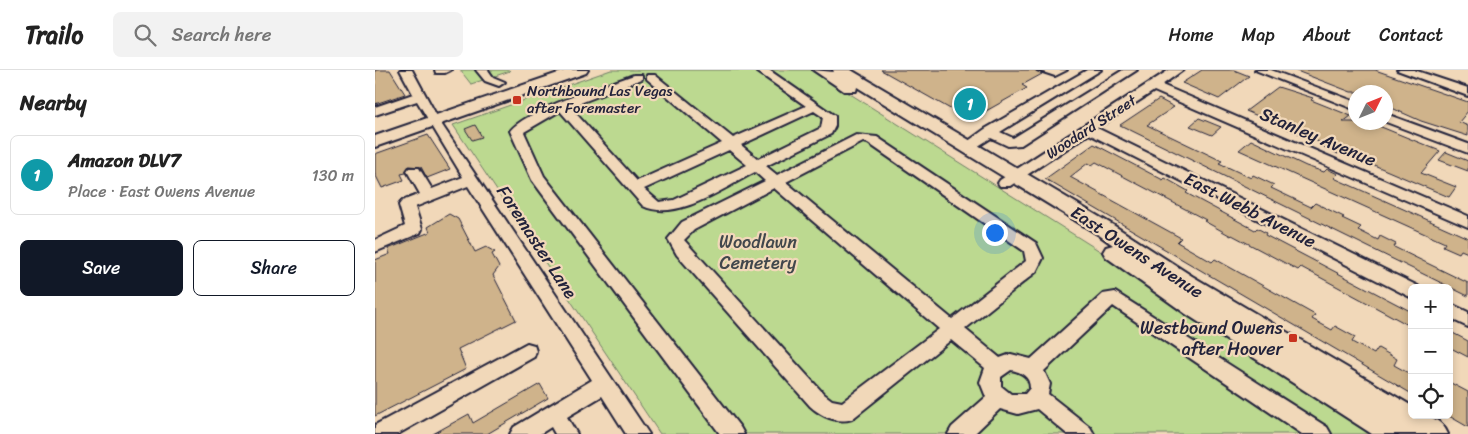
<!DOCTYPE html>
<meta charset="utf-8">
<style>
body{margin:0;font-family:Sriracha,sans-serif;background:#f2f2f2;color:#222}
.controls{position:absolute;right:15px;bottom:15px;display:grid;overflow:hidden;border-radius:8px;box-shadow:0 2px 8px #0003}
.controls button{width:45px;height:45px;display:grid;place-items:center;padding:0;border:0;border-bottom:1px solid #e0e0e0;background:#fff;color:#222;font:25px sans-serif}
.compass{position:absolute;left:973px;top:15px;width:45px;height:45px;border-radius:50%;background:#fff;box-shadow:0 2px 8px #0003;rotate:47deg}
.you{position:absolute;left:619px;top:162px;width:18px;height:18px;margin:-12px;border:4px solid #fff;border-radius:50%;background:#1a73e8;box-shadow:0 0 0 8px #1a73e833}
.badge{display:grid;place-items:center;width:32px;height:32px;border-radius:50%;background:#111827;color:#fff;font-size:16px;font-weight:700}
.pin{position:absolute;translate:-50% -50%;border:2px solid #fff;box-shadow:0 1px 5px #0006}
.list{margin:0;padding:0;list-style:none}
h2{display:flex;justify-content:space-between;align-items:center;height:65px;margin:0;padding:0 20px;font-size:21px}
h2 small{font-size:16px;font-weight:400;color:#767676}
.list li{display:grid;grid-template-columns:32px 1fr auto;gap:15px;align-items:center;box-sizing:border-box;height:80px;margin:0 10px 10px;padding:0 10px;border:1px solid #e0e0e0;border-radius:8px}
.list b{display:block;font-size:19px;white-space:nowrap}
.list p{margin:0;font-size:16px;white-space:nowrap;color:#767676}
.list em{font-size:16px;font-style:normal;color:#767676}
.actions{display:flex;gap:10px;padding:15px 20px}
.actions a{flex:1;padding:11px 0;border:1px solid #111827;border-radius:8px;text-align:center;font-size:18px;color:#111827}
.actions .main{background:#111827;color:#fff}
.icon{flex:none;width:28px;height:28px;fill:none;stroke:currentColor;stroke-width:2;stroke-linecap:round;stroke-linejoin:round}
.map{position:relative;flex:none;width:1093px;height:364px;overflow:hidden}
header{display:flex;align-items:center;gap:30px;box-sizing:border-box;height:70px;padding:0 25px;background:#fff;border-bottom:1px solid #e0e0e0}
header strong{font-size:24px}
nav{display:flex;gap:28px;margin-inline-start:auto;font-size:18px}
.search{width:350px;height:45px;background:#f2f2f2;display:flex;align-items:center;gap:12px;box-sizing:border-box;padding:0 18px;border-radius:8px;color:#767676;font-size:19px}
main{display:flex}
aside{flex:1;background:#fff}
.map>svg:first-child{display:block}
.green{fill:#bcd990;stroke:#6f7e66}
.building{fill:#cfb38b;stroke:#22223b}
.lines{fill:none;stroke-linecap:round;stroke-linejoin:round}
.minor-casing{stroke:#22223b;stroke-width:4}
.major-casing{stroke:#22223b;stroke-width:4}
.minor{fill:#f1d8b9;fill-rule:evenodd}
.major{fill:#f1d8b9;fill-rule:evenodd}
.poi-dot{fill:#c8321e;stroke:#f1d8b9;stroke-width:2}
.labels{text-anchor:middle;stroke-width:4.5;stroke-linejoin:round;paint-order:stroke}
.far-poi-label{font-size:15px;fill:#22223b;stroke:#f1d8b9;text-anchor:start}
.far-street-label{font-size:15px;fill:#22223b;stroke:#f1d8b9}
.street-label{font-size:18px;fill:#22223b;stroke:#f1d8b9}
.park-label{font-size:18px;fill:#41474c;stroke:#f1d8b9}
.poi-label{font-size:18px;fill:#22223b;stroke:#f1d8b9;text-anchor:end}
</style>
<header>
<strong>Trailo</strong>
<div class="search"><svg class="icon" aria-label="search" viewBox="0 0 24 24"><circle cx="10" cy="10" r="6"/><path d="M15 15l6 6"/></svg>Search here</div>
<nav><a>Home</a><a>Map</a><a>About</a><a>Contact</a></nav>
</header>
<main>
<aside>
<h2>Nearby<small></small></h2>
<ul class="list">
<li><span class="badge" style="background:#0f9aa8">1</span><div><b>Amazon DLV7</b><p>Place · East Owens Avenue</p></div><em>130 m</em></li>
</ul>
<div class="actions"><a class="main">Save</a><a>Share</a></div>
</aside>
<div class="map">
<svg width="1093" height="364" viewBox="0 0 1093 364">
<rect width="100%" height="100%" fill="#f1d8b9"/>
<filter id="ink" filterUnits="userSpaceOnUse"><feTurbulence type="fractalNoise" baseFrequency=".02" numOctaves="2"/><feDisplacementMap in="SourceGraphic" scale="10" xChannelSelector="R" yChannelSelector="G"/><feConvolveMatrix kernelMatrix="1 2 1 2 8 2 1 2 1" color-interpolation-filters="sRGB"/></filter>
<g filter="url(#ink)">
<g class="green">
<polygon points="85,0 134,0 135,1 96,14"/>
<polygon points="236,0 437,0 1016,364 285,364 78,55"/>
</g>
<g class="building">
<polygon points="0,0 15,0 30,24 0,34"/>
<polygon points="506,0 660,0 667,4 647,15 652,18 595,50"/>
<polygon points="827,0 859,0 874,6 844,29 807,13"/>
<polygon points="919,0 1000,0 1093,32 1093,41 1084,52 1093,56 1093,66 1046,51 1010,35 1010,22 976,22"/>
<polygon points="903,17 938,28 936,30 976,46 968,52 994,52 1065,81 1046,103 1081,117 1074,127 966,81 963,84 949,77 951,75 871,41"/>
<polygon points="784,29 799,37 772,55 847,91 844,93 876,108 878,105 899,115 896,118 936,137 940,133 969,147 967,148 986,157 983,160 1003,170 1005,166 1021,174 1019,177 1093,213 1093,226 745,55"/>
<polygon points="824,48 846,57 837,65 815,56"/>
<polygon points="100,55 107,67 97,70 90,59"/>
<polygon points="53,65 75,99 52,108 46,97 34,96 31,103 26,104 29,110 7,118 0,104 0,84"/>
<polygon points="876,70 931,96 949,102 952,99 963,104 959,108 1093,168 1093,183 1086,180 1084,183 1068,176 1070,173 864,80"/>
<polygon points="719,74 788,110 790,108 813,121 811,123 880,160 882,158 891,163 890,165 1037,242 1037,257 926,197 923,200 857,165 856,166 829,151 831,150 721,92 717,95 713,93 695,107 806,168 802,172 837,192 840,189 940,245 937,249 957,260 960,256 980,267 977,272 999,284 1003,278 1022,289 1019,295 1037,305 1037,324 670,109"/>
<polygon points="1071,82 1093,91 1093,101 1064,90"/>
<polygon points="74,144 83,149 100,182 111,177 120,182 117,184 124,197 118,205 141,250 83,279 91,299 0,346 0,190 15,184 13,179 55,162 53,157"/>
<polygon points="1074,261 1093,271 1093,287 1074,277"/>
<polygon points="1074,312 1093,322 1093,357 1074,346"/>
<polygon points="165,314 173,328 112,364 58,364 94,344 98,353"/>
</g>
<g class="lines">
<g class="minor-casing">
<g id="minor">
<polygon points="25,0 37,0 65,52 274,364 251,364 227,326 192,347 202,364 180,364 176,357 165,364 135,364 139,357 217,310 93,116 40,137 47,159 45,163 0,182 0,170 30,156 24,135 27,131 45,124 32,101 34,98 44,98 57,119 88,107 42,31 0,45 0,37 38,24"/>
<polygon points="60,0 76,0 70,3 61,3"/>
<polygon points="101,0 113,0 118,7 130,12 124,16 110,11"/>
<path d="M380,0H394L460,46V56L456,64L391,96L402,105L481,65L502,67L661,173L668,188L661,202L590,259L625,288L636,284L656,289L728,224L740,222L952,357L956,364H927L738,236L669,301L675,314L673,324L715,357L719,364H692L662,339L643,344L625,339L599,364H573L577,357L611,327L605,312L610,298L576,270L477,349C462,354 446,346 435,336L302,185L293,169L307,152L390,111L380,102C349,118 302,152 268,136L185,41L149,62L169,106L365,357L369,364H345L157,110L135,61C153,39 231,15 259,5H267V9L195,37L262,111L347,73L272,9V5H280L358,68L431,36ZM439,41L448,47L446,58L383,89L366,75ZM488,72L493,73L649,181L651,191L577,249L411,112ZM354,80L372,95L299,130L284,132L269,119ZM399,118L564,259L467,332L457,330L449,324L309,170L319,160ZM636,300C647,302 655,307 655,318L650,324H636L626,316V307Z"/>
<polygon points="662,0 692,0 680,6"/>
<polygon points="712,0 726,0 625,62 638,68 748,0 762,0 646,75 633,76 616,68 597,80 587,80 585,77 610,59"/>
<polygon points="794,0 808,0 787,15 1093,146 1093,157 779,21 722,58 1043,216 1037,218 1037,228 714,64 635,116 625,116 623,113 625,110"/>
<polygon points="880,0 896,0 981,32 981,40"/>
<polygon points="1022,0 1039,0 1093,18 1093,26"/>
<polygon points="1011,44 1093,74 1093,83 1011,52"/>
<polygon points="1074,233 1093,242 1093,257 1074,248"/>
<polygon points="152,273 159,275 161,281 159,287 23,364 0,364 0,355"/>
</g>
</g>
<g class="major-casing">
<g id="major">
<polygon points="192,0 213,0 211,3 0,77 0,66"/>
<path d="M438,0L459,2L458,0H476L738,155L817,206L1037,336V345C1053,345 1066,348 1073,364H997L811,244L731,187L728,182L731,177L738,175L724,165L482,17L481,21H469Z"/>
</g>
</g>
<use href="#minor" class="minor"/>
<use href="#major" class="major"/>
</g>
</g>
<g class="poi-dot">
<rect x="137" y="25" width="10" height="10" rx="2.5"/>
<rect x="913" y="263" width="10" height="10" rx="2.5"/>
</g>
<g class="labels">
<g class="far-poi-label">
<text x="152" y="26">Northbound Las Vegas<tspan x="152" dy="17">after Foremaster</tspan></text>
</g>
<g class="far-street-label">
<text transform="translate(716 57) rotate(-33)" y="5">Woodard Street</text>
</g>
<g class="street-label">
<text transform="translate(943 67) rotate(23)" y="6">Stanley Avenue</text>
<text transform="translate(875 140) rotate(27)" y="6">East Webb Avenue</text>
<text transform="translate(162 172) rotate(57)" y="6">Foremaster Lane</text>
<text transform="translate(762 182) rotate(33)" y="6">East Owens Avenue</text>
</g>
<g class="park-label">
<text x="383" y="178">Woodlawn<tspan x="383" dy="21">Cemetery</tspan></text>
</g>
<g class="poi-label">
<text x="908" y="264">Westbound Owens<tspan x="908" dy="21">after Hoover</tspan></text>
</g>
</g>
</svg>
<div class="controls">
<button>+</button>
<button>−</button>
<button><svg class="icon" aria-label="locate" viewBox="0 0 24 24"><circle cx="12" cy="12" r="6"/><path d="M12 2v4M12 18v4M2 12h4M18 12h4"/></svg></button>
</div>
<svg class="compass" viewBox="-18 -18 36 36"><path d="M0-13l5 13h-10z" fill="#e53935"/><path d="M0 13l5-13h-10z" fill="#767676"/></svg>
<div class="you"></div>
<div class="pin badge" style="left:595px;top:34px;background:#0f9aa8">1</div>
</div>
</main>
